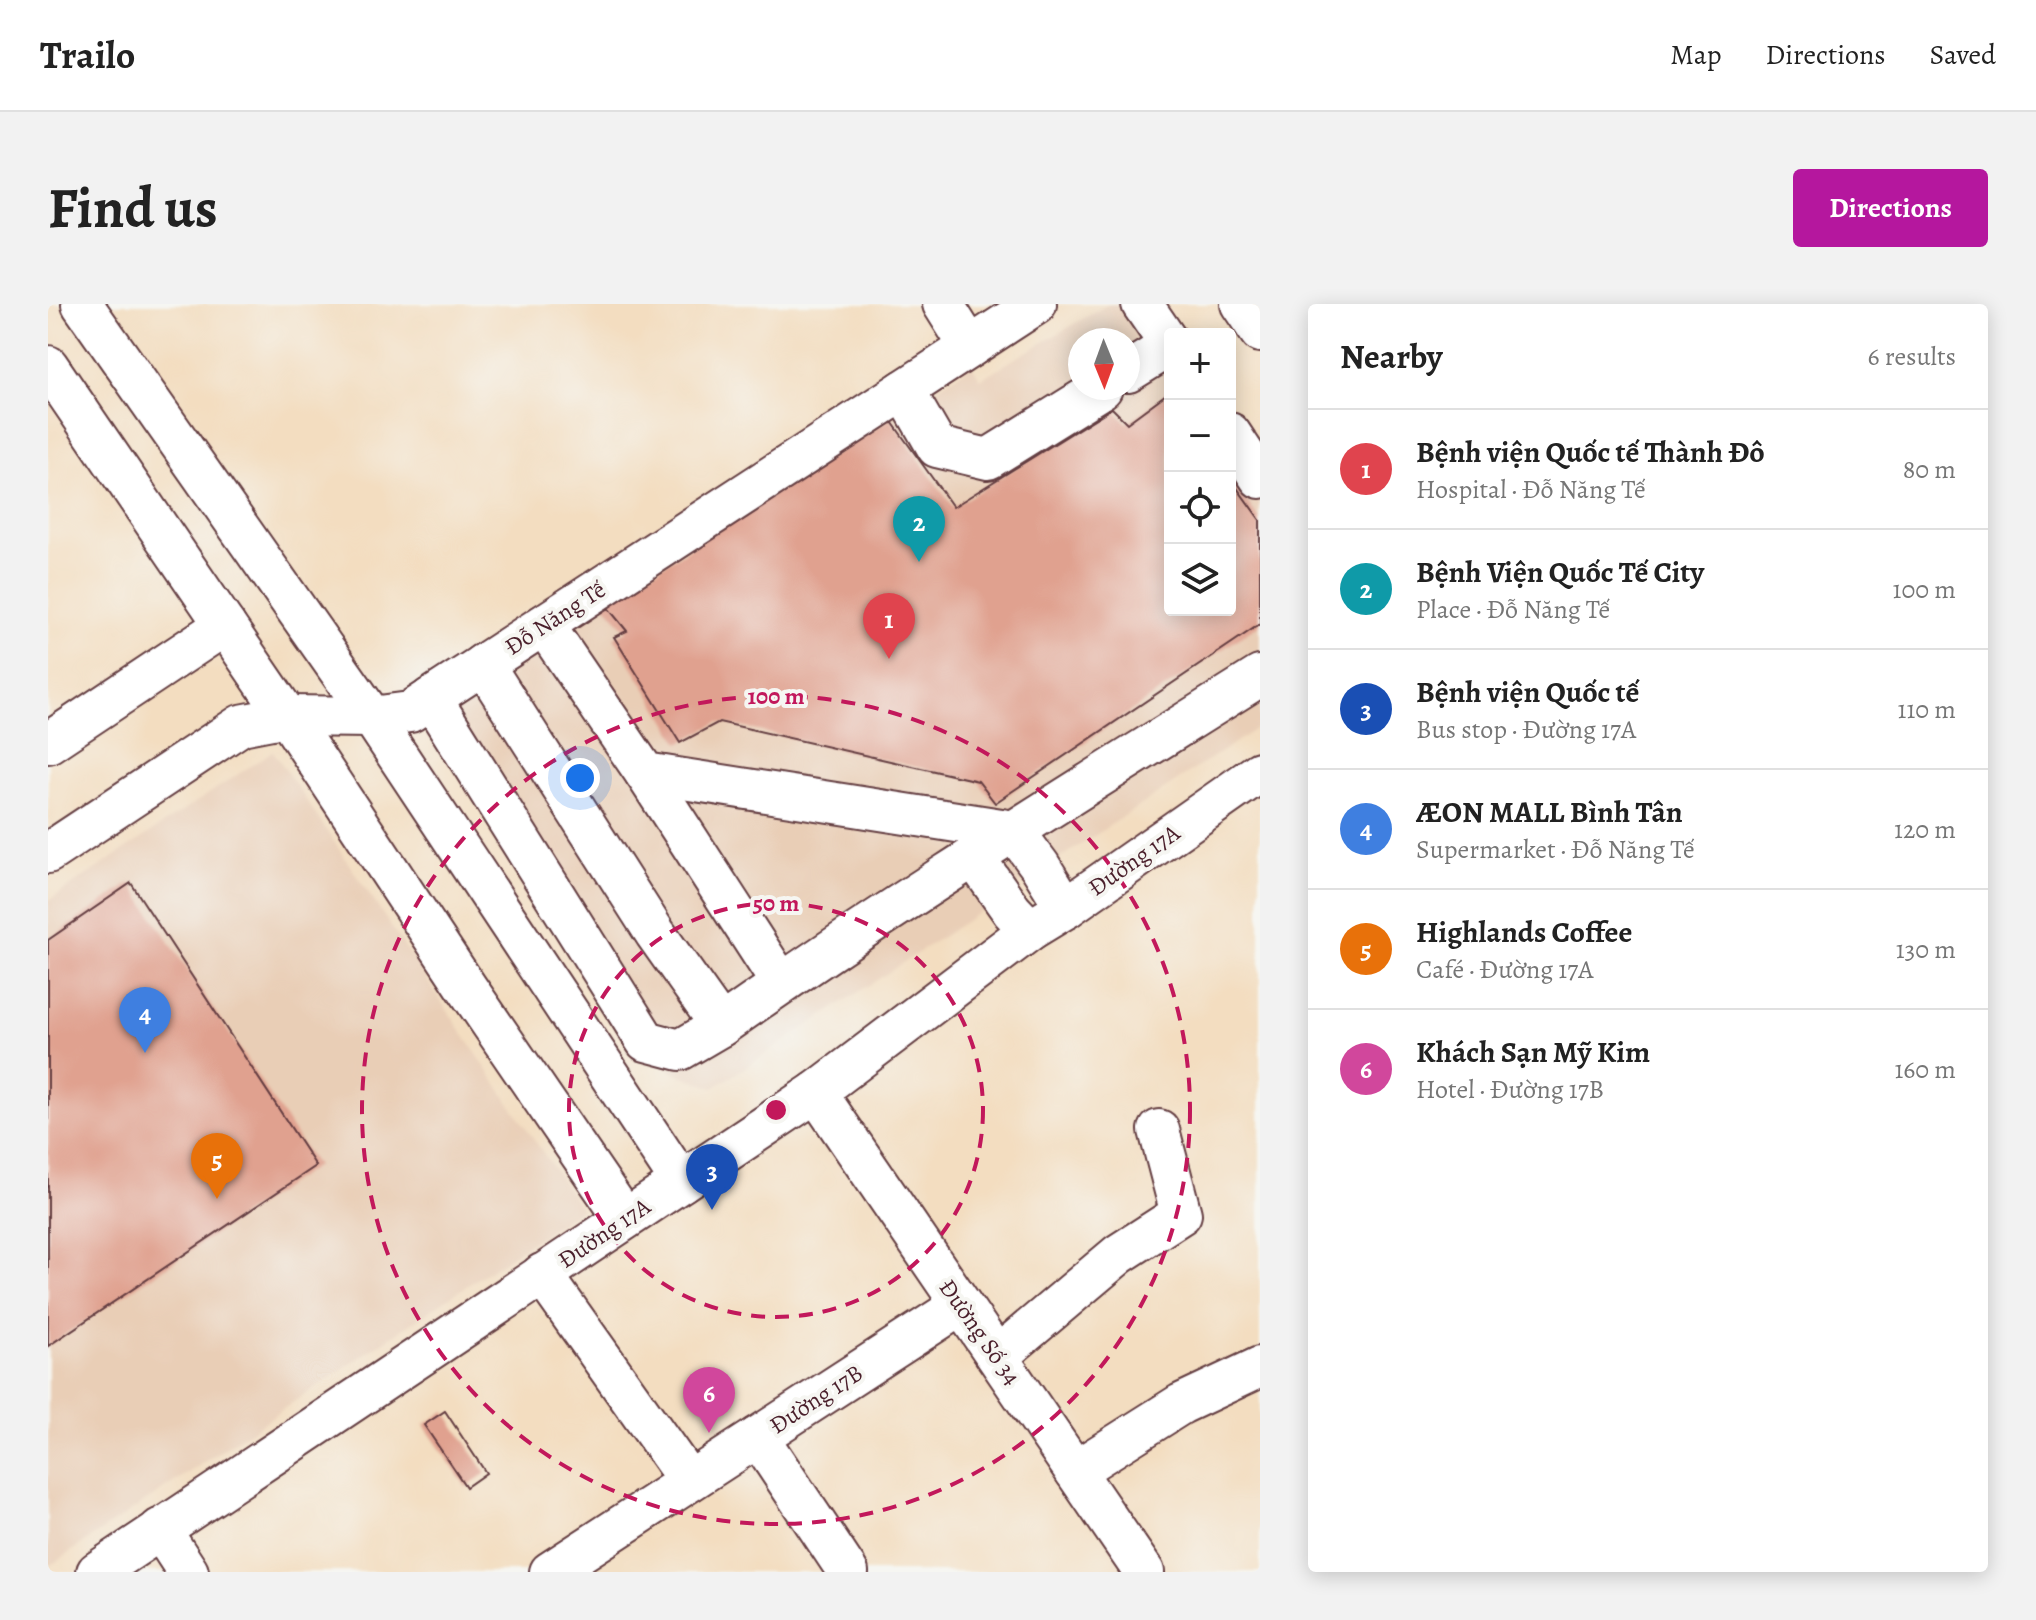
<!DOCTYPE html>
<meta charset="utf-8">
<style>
body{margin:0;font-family:Alegreya,serif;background:#f2f2f2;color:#222}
.controls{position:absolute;right:24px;top:24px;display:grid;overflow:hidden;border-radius:8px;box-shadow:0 4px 20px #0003}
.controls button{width:72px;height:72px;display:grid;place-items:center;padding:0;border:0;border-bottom:2px solid #e0e0e0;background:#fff;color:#222;font:40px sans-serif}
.compass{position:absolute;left:1020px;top:24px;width:72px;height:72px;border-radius:50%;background:#fff;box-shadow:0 4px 20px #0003;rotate:179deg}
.you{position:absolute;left:532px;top:474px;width:28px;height:28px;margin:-20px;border:6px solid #fff;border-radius:50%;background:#1a73e8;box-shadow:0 0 0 12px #1a73e833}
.badge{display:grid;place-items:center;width:52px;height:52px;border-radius:50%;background:#b5179e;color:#fff;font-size:26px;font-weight:700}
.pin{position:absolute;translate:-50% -66px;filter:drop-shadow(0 2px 4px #0008)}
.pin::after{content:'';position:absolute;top:42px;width:28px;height:24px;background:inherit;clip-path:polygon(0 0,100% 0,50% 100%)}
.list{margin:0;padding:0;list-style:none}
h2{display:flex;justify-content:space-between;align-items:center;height:104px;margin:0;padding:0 32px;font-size:34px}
h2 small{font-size:26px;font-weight:400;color:#767676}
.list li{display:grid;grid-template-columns:52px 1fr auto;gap:24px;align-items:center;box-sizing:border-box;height:120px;padding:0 32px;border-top:2px solid #e0e0e0}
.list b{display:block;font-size:30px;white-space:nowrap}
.list p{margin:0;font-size:26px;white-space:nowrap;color:#767676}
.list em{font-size:26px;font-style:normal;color:#767676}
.icon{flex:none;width:44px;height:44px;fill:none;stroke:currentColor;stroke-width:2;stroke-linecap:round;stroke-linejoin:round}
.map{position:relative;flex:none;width:1212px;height:1268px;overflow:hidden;border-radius:8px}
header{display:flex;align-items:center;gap:48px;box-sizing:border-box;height:112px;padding:0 40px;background:#fff;border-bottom:2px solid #e0e0e0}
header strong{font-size:38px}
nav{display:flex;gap:44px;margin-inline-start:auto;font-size:28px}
.intro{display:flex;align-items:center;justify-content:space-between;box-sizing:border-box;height:192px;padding:0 48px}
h1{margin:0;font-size:56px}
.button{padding:20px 36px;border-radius:8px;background:#b5179e;color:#fff;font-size:28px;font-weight:700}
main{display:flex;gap:48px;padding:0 48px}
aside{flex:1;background:#fff;border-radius:8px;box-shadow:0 4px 20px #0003}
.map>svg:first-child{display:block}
.built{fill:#e9ceb6;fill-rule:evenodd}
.building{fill:#e0a18f}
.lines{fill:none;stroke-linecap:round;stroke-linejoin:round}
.minor-casing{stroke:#633c41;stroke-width:44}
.minor{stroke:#fff;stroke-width:40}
.ring{fill:none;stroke:#c2185b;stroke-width:4;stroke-dasharray:14 10}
.labels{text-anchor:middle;stroke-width:8;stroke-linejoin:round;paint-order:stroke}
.street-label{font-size:24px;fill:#4a1f2b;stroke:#f6f6f2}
.centre{fill:#c2185b;stroke:#f6f6f2;stroke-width:4}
.ring-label{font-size:24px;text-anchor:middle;font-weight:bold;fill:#c2185b;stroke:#f6f6f2;stroke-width:8;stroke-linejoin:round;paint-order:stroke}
</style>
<header>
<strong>Trailo</strong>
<nav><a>Map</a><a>Directions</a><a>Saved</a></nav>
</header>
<div class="intro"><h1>Find us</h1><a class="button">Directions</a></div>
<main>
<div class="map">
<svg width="1212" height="1268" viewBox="0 0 1212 1268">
<rect width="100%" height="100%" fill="#f6f6f2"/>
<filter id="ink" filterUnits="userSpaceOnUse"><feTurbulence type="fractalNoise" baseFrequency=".0125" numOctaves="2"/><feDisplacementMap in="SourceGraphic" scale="16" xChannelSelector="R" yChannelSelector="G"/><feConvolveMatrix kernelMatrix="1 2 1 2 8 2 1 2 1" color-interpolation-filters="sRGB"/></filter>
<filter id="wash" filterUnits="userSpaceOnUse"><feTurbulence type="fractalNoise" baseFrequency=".006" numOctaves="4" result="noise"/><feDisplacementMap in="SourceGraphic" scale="32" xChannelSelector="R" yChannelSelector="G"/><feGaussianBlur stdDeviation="1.8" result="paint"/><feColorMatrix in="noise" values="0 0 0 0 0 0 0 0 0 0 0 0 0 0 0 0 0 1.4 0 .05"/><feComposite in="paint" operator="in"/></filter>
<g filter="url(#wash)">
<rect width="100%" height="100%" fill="#f3ddc0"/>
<g class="built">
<path d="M1061,0H1087L1122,56V306H1182V150L1212,197V422L666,784L623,767L395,404L924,61L932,75ZM1032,36H1080V84H1032Z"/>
<polygon points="225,447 533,905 0,1263 0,597"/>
</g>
<g id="blocks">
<g class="building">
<polygon points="1121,88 1122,306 1182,306 1182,174 1212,216 1212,320 947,499 930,477 671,418 632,439 566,333 579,327 556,299 842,115 905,203 1064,104 1079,119"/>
<polygon points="83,579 268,862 0,1042 0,636"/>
<polygon points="397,1107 438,1169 418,1183 376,1121"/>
</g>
</g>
</g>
<g filter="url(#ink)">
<use href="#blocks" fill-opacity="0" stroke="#633c41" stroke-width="2"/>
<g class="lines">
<g class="minor-casing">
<g id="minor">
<polyline points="34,0 324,413 633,878"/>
<polyline points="895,0 922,43"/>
<polyline points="1094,0 1122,41"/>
<polyline points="1193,0 1212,28"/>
<polyline points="0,62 239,412 419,684 577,915"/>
<polyline points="1080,68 1122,42"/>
<polyline points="856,86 889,143 940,155 1054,84"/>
<polyline points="1182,129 1212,174"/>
<polyline points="496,321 597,469 966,527 992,562 1018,604"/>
<path d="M435,360L607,629L673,722C848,598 1031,486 1212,372"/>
<polyline points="383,394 598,737 632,746 673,722"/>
<polyline points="0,439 177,321"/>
<polyline points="597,469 733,679"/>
<polyline points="0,549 193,421 239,412 324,413 362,408 988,0"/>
<polyline points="926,553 964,607 982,626"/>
<polyline points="768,788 1096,1268"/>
<polyline points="494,970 641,1177"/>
<polyline points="950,1052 1071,950 1133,910 1111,826"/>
<polyline points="710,1133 800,1268"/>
<polyline points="1027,1167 1133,1100 1212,1063"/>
<polyline points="112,1225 140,1268"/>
<polyline points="49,1268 768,788 982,626 1018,604 1212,468"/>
<polyline points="502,1268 913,1001"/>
</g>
</g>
<use href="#minor" class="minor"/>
</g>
</g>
<g class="ring">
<circle cx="728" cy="806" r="207"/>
<circle cx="728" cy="806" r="414"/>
</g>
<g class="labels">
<g class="street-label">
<text transform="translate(507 314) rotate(-33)" y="8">Đỗ Năng Tế</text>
<text transform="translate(1086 556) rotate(-35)" y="8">Đường 17A</text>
<text transform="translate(556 929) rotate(-34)" y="8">Đường 17A</text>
<text transform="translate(932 1028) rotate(55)" y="8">Đường Số 34</text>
<text transform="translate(768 1095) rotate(-33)" y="8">Đường 17B</text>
</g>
</g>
<circle cx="728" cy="806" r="12" class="centre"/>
<g class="ring-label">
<text x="728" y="400">100 m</text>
<text x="728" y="607">50 m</text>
</g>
</svg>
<div class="controls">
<button>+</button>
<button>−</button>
<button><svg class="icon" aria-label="locate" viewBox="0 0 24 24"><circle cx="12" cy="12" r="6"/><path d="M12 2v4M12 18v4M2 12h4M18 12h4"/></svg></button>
<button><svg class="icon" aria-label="layers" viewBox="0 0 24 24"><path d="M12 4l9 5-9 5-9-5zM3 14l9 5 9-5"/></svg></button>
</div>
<svg class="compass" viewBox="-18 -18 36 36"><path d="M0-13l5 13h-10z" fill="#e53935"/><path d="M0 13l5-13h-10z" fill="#767676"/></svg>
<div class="you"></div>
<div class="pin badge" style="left:841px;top:355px;background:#e0444e">1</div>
<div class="pin badge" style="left:871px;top:258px;background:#0f9aa8">2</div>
<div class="pin badge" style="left:664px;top:906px;background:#1a4fb4">3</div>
<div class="pin badge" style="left:97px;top:749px;background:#3f7fe0">4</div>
<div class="pin badge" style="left:169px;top:895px;background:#e8710a">5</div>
<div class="pin badge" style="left:661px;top:1129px;background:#d1479c">6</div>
</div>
<aside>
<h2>Nearby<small>6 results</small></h2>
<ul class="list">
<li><span class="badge" style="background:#e0444e">1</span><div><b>Bệnh viện Quốc tế Thành Đô</b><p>Hospital · Đỗ Năng Tế</p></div><em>80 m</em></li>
<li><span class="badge" style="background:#0f9aa8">2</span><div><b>Bệnh Viện Quốc Tế City</b><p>Place · Đỗ Năng Tế</p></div><em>100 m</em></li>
<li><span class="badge" style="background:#1a4fb4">3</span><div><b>Bệnh viện Quốc tế</b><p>Bus stop · Đường 17A</p></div><em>110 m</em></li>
<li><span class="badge" style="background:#3f7fe0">4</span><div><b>ÆON MALL Bình Tân</b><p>Supermarket · Đỗ Năng Tế</p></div><em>120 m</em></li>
<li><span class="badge" style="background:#e8710a">5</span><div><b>Highlands Coffee</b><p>Café · Đường 17A</p></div><em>130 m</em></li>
<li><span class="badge" style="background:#d1479c">6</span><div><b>Khách Sạn Mỹ Kim</b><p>Hotel · Đường 17B</p></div><em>160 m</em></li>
</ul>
</aside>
</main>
